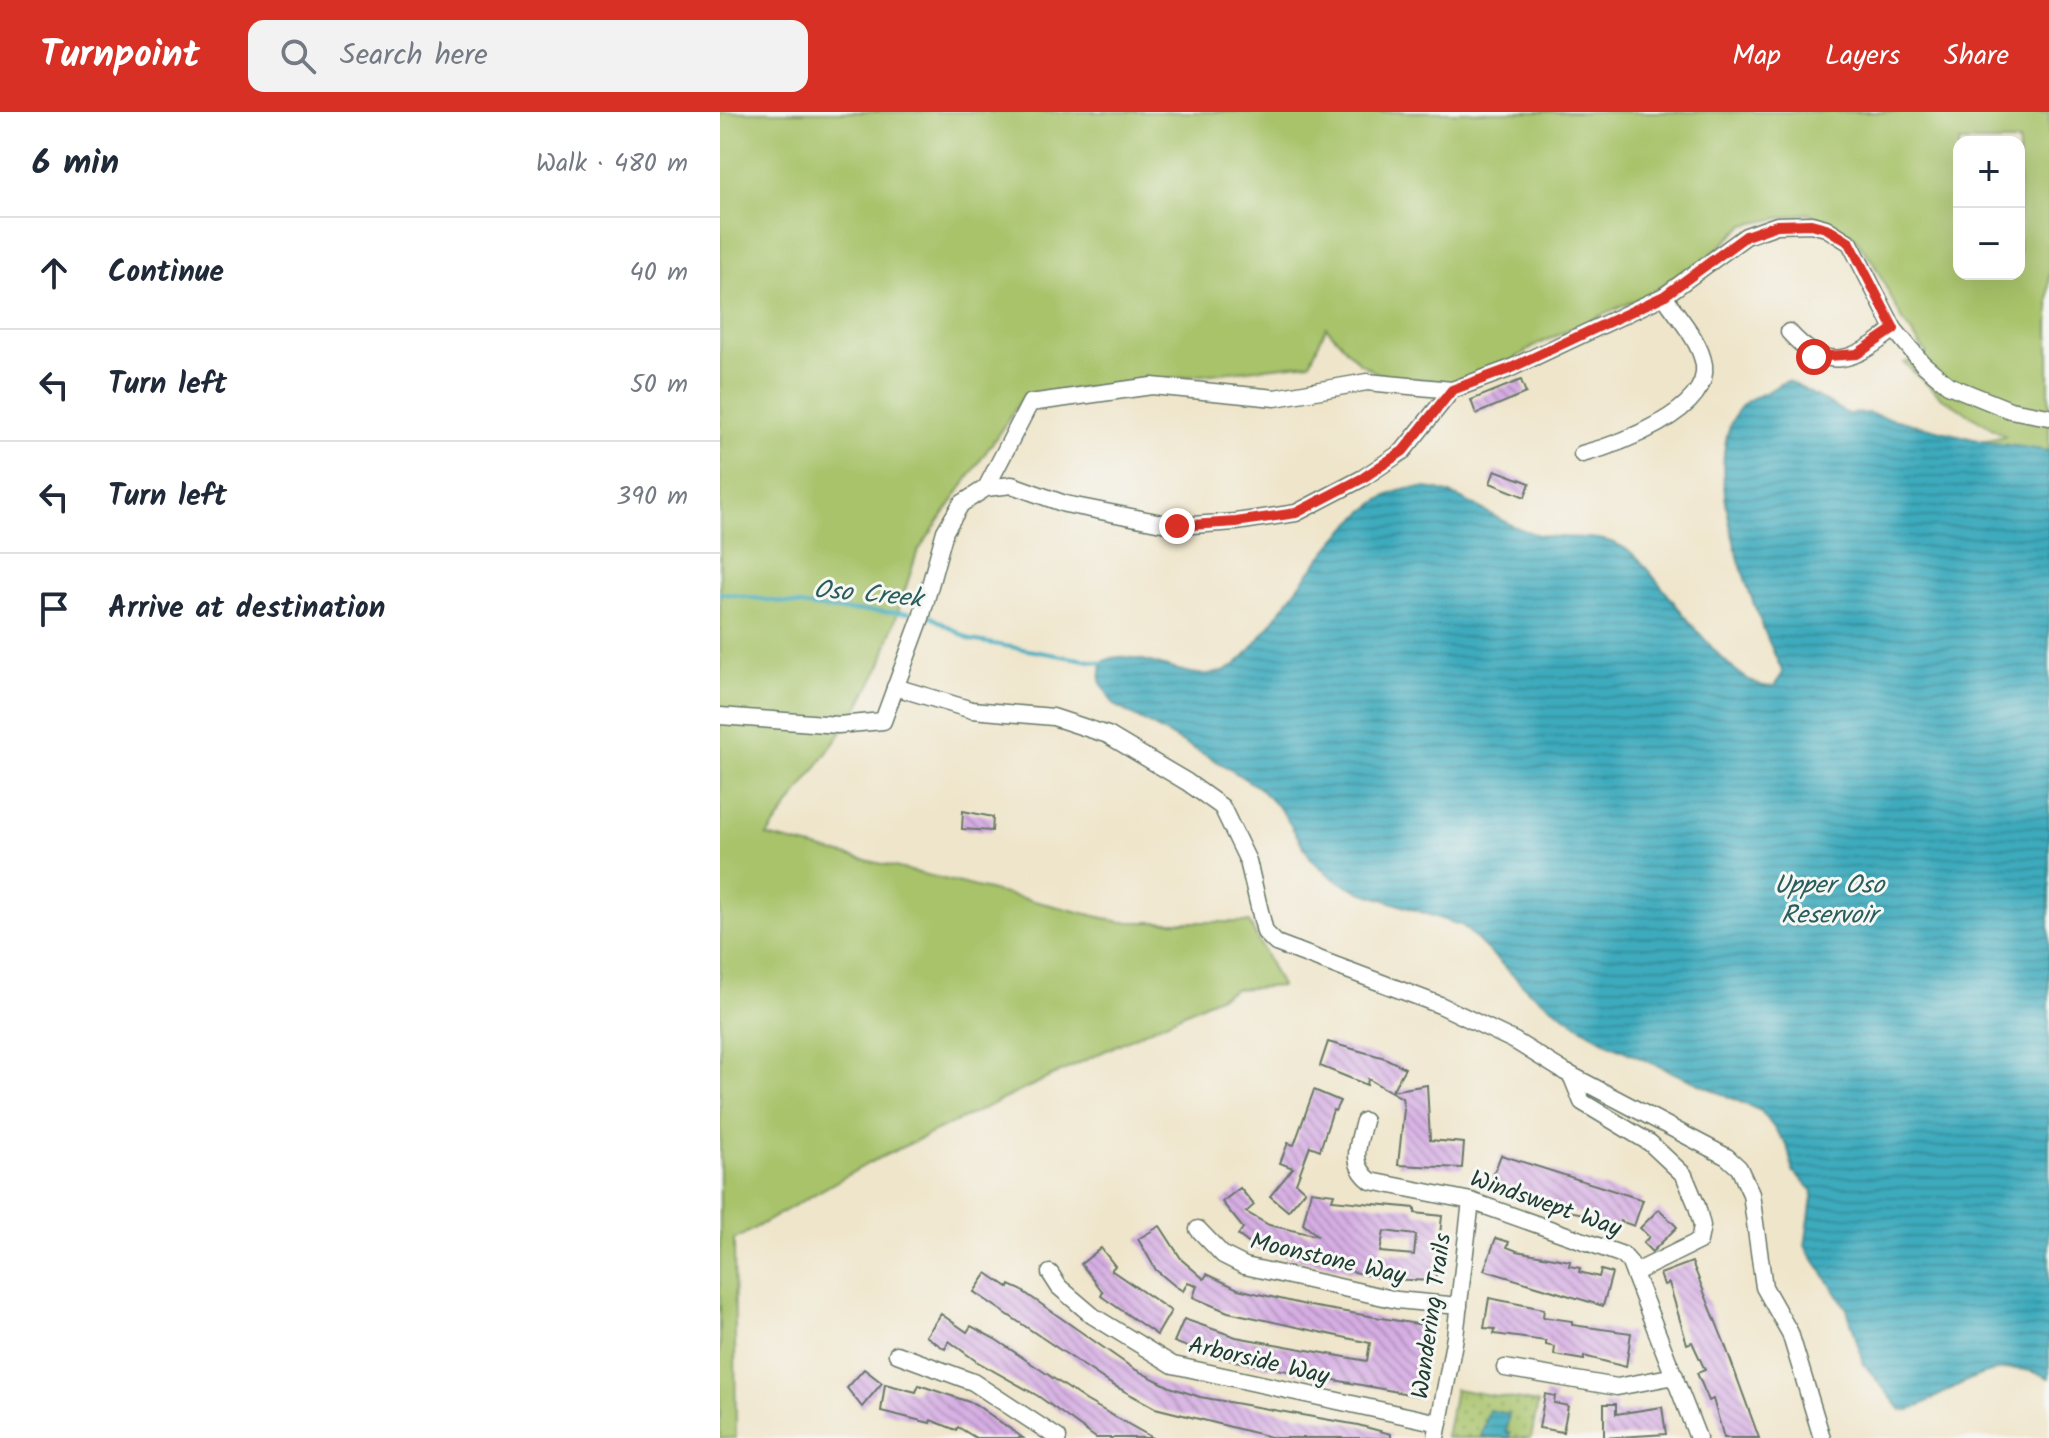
<!DOCTYPE html>
<meta charset="utf-8">
<style>
body{margin:0;font-family:Kalam,sans-serif;background:#f2f2f3;color:#1f2937}
.controls{position:absolute;right:24px;top:24px;display:grid;overflow:hidden;border-radius:16px;box-shadow:0 8px 32px #0002}
.controls button{width:72px;height:72px;display:grid;place-items:center;padding:0;border:0;border-bottom:2px solid #e0e1e3;background:#fff;color:#1f2937;font:40px sans-serif}
.stop{position:absolute;width:24px;height:24px;margin:-18px;border:6px solid #d93025;border-radius:50%;background:#fff}
.stop.end{background:#d93025;border-color:#fff;box-shadow:0 2px 8px #0008}
.list{margin:0;padding:0;list-style:none}
h2{display:flex;justify-content:space-between;align-items:center;height:104px;margin:0;padding:0 32px;font-size:34px}
h2 small{font-size:26px;font-weight:400;color:#747a83}
.list li{display:grid;grid-template-columns:52px 1fr auto;gap:24px;align-items:center;box-sizing:border-box;height:112px;padding:0 32px;border-top:2px solid #e0e1e3}
.list b{display:block;font-size:30px;white-space:nowrap}
.list em{font-size:26px;font-style:normal;color:#747a83}
.icon{flex:none;width:44px;height:44px;fill:none;stroke:currentColor;stroke-width:2;stroke-linecap:round;stroke-linejoin:round}
.map{position:relative;flex:none;width:1329px;height:1326px;overflow:hidden}
header{display:flex;align-items:center;gap:48px;box-sizing:border-box;height:112px;padding:0 40px;background:#d93025;color:#fff}
header strong{font-size:38px}
nav{display:flex;gap:44px;margin-inline-start:auto;font-size:28px}
.search{width:560px;height:72px;background:#f2f2f3;display:flex;align-items:center;gap:20px;box-sizing:border-box;padding:0 28px;border-radius:16px;color:#747a83;font-size:30px}
main{display:flex}
aside{flex:1;background:#fff}
.map>svg:first-child{display:block}
.green{fill:#a8c36a;stroke:#64804f;stroke-width:2;fill-rule:evenodd}
.park{fill:url(#park-dots);stroke:#64804f;stroke-width:2}
.water{fill:url(#water-rules);stroke:#2e7478;stroke-width:2}
.lines{fill:none;stroke-linecap:round;stroke-linejoin:round}
.stream{stroke:#3daabd;stroke-width:4}
.building{fill:url(#building-back-hatch);fill-rule:evenodd}
.minor-casing{stroke:#687868;stroke-width:19}
.minor{stroke:#fff;stroke-width:16}
.route{stroke:#d93025;stroke-width:10}
.labels{text-anchor:middle;stroke-width:6;stroke-linejoin:round;paint-order:stroke}
.street-label{font-size:24px;fill:#1f3d34;stroke:#f6f6f2}
.water-label{font-size:26px;font-style:italic;fill:#285e5d;stroke:#f6f6f2}
</style>
<header>
<strong>Turnpoint</strong>
<div class="search"><svg class="icon" aria-label="search" viewBox="0 0 24 24"><circle cx="10" cy="10" r="6"/><path d="M15 15l6 6"/></svg>Search here</div>
<nav><a>Map</a><a>Layers</a><a>Share</a></nav>
</header>
<main>
<aside>
<h2>6 min<small>Walk · 480 m</small></h2>
<ul class="list">
<li><svg class="icon" aria-label="ahead" viewBox="0 0 24 24"><path d="M12 20V5M6 11l6-6 6 6"/></svg><div><b>Continue</b></div><em>40 m</em></li>
<li><svg class="icon" aria-label="left" viewBox="0 0 24 24"><path d="M17 20v-9H6M10 6l-5 5 5 5"/></svg><div><b>Turn left</b></div><em>50 m</em></li>
<li><svg class="icon" aria-label="left" viewBox="0 0 24 24"><path d="M17 20v-9H6M10 6l-5 5 5 5"/></svg><div><b>Turn left</b></div><em>390 m</em></li>
<li><svg class="icon" aria-label="arrive" viewBox="0 0 24 24"><path d="M6 21V4h12l-3 4 3 4H6"/></svg><div><b>Arrive at destination</b></div></li>
</ul>
</aside>
<div class="map">
<svg width="1329" height="1326" viewBox="0 0 1329 1326">
<defs>
<pattern id="park-dots" width="8" height="8" patternUnits="userSpaceOnUse" patternTransform="scale(2)"><rect width="8" height="8" fill="#a8c36a"/><path d="M2 2h.1M6 6h.1" fill="none" stroke="#88a058" stroke-width="1.8" stroke-linecap="round"/></pattern>
<pattern id="water-rules" width="6" height="5" patternUnits="userSpaceOnUse" patternTransform="scale(2)"><rect width="6" height="5" fill="#3daabd"/><path d="M0 2.5h6" fill="none" stroke="#338c9a"/></pattern>
<pattern id="building-back-hatch" width="6" height="6" patternUnits="userSpaceOnUse" patternTransform="scale(2)"><rect width="6" height="6" fill="#d6ade3"/><path d="M-1 5l2 2M0 0l6 6M5-1l2 2" fill="none" stroke="#ad8eb9"/></pattern>
</defs>
<rect width="100%" height="100%" fill="#f6f6f2"/>
<filter id="ink" filterUnits="userSpaceOnUse"><feTurbulence type="fractalNoise" baseFrequency=".0125" numOctaves="2"/><feDisplacementMap in="SourceGraphic" scale="16" xChannelSelector="R" yChannelSelector="G"/><feConvolveMatrix kernelMatrix="1 2 1 2 8 2 1 2 1" color-interpolation-filters="sRGB"/></filter>
<filter id="wash" filterUnits="userSpaceOnUse"><feTurbulence type="fractalNoise" baseFrequency=".006" numOctaves="4" result="noise"/><feDisplacementMap in="SourceGraphic" scale="32" xChannelSelector="R" yChannelSelector="G"/><feGaussianBlur stdDeviation="1.8" result="paint"/><feColorMatrix in="noise" values="0 0 0 0 0 0 0 0 0 0 0 0 0 0 0 0 0 1.4 0 .05"/><feComposite in="paint" operator="in"/></filter>
<g filter="url(#wash)">
<rect width="100%" height="100%" fill="#efe5ca"/>
<path class="green" d="M0,0H1329V339L1262,329L1285,324L1222,286L1184,251L1207,242L1183,209L1153,150L1135,126L1107,108L1086,101L1024,113L992,142L929,182L818,232L792,248L733,272L659,262L638,250L606,215L590,251L305,283L197,441L161,552L134,603L47,724L400,810H529L561,874L515,877L149,1051L14,1128L16,1326H0ZM1239,30H1299V162H1239Z"/>
<polygon class="park" points="735,1277 818,1291 811,1326 726,1326"/>
<g class="water">
<path d="M1069,269L1128,302L1148,301L1262,329L1329,339V1266C1276,1239 1235,1279 1188,1299L1181,1298L1144,1252L1127,1197L1085,1134L1093,1079L1073,1059L1067,1033L1041,999L893,934L861,915L809,879L743,814L641,780L614,767L592,748L562,699L539,676L500,651L394,593L380,569L382,551C412,529 463,574 504,559C522,552 535,531 547,517C579,476 630,394 679,379C735,363 774,417 826,424C856,428 887,420 913,442C945,471 1012,582 1054,574L1063,561C1035,501 977,363 1017,300C1024,288 1035,285 1047,280C1055,276 1060,270 1069,269Z"/>
<polygon points="769,1298 789,1302 786,1320 790,1321 789,1326 761,1324"/>
</g>
<g class="lines">
<g class="stream">
<polyline points="0,481 114,498 196,501"/>
<polyline points="208,503 251,528 382,551"/>
</g>
</g>
<g id="blocks">
<g class="building">
<polygon points="801,268 806,281 756,302 751,288"/>
<polygon points="775,358 810,371 805,385 770,371"/>
<polygon points="243,699 273,705 272,719 242,717"/>
<polygon points="608,930 665,946 685,956 672,979 707,973 710,1028 744,1031 742,1056 678,1053 684,997 682,986 648,967 647,973 600,954"/>
<polygon points="594,978 620,989 615,999 613,998 600,1038 590,1034 576,1071 585,1079 568,1099 550,1084 573,1056 560,1051 568,1031 574,1033"/>
<polygon points="781,1043 923,1088 914,1114 900,1109 898,1116 868,1107 870,1103 821,1094 807,1088 808,1084 781,1074 779,1080 768,1076"/>
<path d="M520,1076L534,1093L526,1100L549,1113L598,1124L583,1112L591,1079L614,1082L612,1088L695,1096V1101L722,1104L715,1169L664,1167L536,1137L518,1123L523,1116L502,1090ZM664,1119L696,1123L694,1143L660,1140Z"/>
<polygon points="939,1097 957,1115 932,1140 923,1131 929,1125 920,1116"/>
<polygon points="440,1114 462,1148 484,1167 487,1162 518,1177 590,1194 709,1214 699,1284 494,1245 454,1230 464,1207 516,1225 647,1249 650,1231 508,1200 477,1187 473,1185 477,1174 468,1170 463,1179 455,1174 436,1158 418,1127"/>
<polygon points="776,1126 789,1130 787,1135 797,1139 850,1149 849,1154 860,1156 859,1160 879,1165 881,1158 892,1161 883,1194 764,1158"/>
<polygon points="381,1136 395,1154 391,1158 451,1199 437,1223 381,1184 383,1180 361,1152"/>
<polygon points="972,1150 1004,1230 1039,1326 1004,1326 993,1287 989,1289 977,1261 985,1258 972,1230 967,1232 949,1171 944,1173 940,1162"/>
<polygon points="267,1161 289,1176 290,1173 301,1178 414,1257 450,1275 480,1285 638,1313 671,1322 671,1326 555,1326 435,1296 391,1272 254,1180"/>
<polygon points="769,1186 824,1197 823,1205 852,1209 852,1213 911,1221 906,1255 864,1244 864,1248 834,1243 835,1235 826,1233 826,1229 774,1222 775,1217 764,1216"/>
<polygon points="221,1202 247,1220 251,1214 275,1227 367,1289 433,1326 376,1326 318,1284 256,1249 229,1229 225,1237 206,1224"/>
<polygon points="144,1257 162,1271 142,1295 127,1276"/>
<polygon points="165,1272 196,1280 199,1273 255,1292 303,1326 256,1326 238,1315 236,1318 211,1308 210,1311 161,1299"/>
<polygon points="825,1282 835,1284 834,1291 848,1294 843,1320 819,1316"/>
<polygon points="884,1292 896,1292 896,1302 942,1295 946,1322 884,1326"/>
</g>
</g>
</g>
<g filter="url(#ink)">
<use href="#blocks" fill-opacity="0" stroke="#687868" stroke-width="2"/>
<g class="lines">
<g class="minor-casing">
<g id="minor">
<path d="M1069,220C1106,262 1135,249 1174,217"/>
<path d="M862,342C896,333 990,300 984,253C980,228 957,204 944,184"/>
<polyline points="266,376 310,291 432,274 555,286 647,270 732,278"/>
<polyline points="175,575 252,598 333,605 388,623 467,670 502,695 528,749 545,820 556,831 720,893 795,929 845,960 1007,1045 1019,1056 1031,1082 1044,1175 1070,1221 1102,1326"/>
<polyline points="0,604 118,613 163,609 201,506 225,419 241,392 266,376 292,373 345,392 457,414 516,410 576,401 643,366 683,339 732,278 789,257 944,184 1026,124 1057,113 1091,112 1106,116 1130,131 1174,217 1203,252 1228,273 1290,298 1329,305"/>
<polyline points="851,963 862,990 930,1031 964,1063 977,1094 982,1114 979,1129 914,1161"/>
<path d="M644,1009C638,1033 629,1052 651,1069L751,1089L903,1143L910,1151L978,1326"/>
<polyline points="478,1117 503,1143 525,1154 677,1188 739,1194"/>
<polyline points="330,1161 339,1175 373,1204 453,1253 719,1311"/>
<polyline points="177,1242 253,1270 338,1326"/>
<polyline points="785,1256 897,1275 955,1264"/>
<polyline points="716,1326 735,1225 751,1089"/>
</g>
</g>
<use href="#minor" class="minor"/>
</g>
</g>
<g class="lines" filter="url(#ink)">
<polyline class="route" points="457,414 516,410 576,401 643,366 683,339 732,278 789,257 944,184 1026,124 1057,113 1091,112 1106,116 1130,131 1174,217 1137,242 1094,245"/>
</g>
<g class="labels">
<g class="street-label">
<text transform="translate(826 1091) rotate(19)" y="8">Windswept Way</text>
<text transform="translate(608 1146) rotate(13)" y="8">Moonstone Way</text>
<text transform="translate(711 1204) rotate(-82)" y="8">Wandering Trails</text>
<text transform="translate(539 1248) rotate(13)" y="8">Arborside Way</text>
</g>
<g class="water-label">
<text transform="translate(148 481) rotate(5)" y="9">Oso Creek</text>
<text x="1109" y="781">Upper Oso<tspan x="1109" dy="30">Reservoir</tspan></text>
</g>
</g>
</svg>
<div class="controls">
<button>+</button>
<button>−</button>
</div>
<div class="stop" style="left:1094px;top:245px"></div>
<div class="stop end" style="left:457px;top:414px"></div>
</div>
</main>
